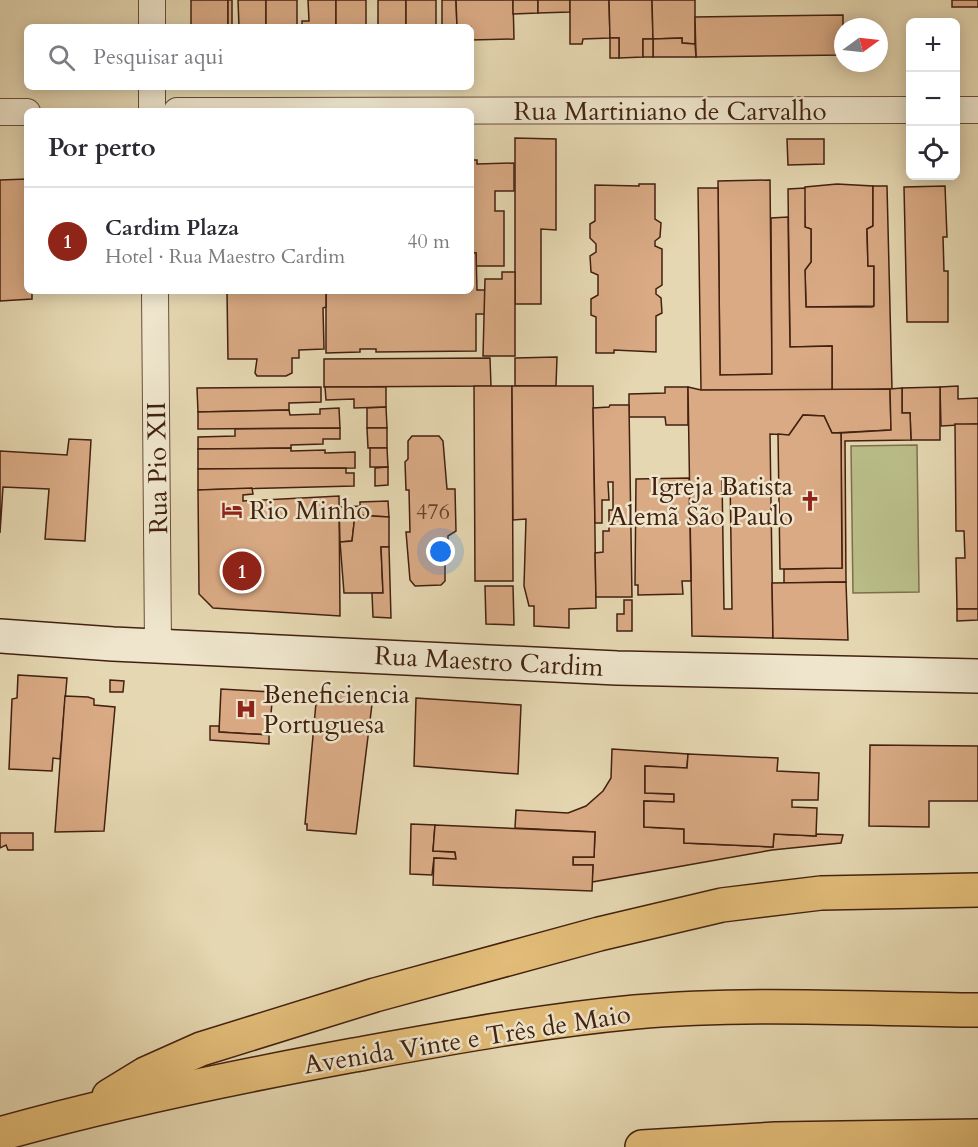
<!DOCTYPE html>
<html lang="pt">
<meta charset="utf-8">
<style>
body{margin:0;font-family:Cardo,serif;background:#f2f2f3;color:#2b2b33}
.controls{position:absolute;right:18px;top:18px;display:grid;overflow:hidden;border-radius:9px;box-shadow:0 3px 15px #0003}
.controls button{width:54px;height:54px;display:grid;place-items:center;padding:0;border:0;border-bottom:2px solid #e1e1e2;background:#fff;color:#2b2b33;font:30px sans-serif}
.compass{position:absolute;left:834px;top:18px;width:54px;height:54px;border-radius:50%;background:#fff;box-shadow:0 3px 15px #0003;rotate:75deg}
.you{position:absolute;left:441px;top:552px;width:21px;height:21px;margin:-15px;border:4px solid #fff;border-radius:50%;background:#1a73e8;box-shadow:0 0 0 9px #1a73e833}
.badge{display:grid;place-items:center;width:39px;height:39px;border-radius:50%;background:#8f2418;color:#fff;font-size:20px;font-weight:700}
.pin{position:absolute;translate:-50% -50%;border:3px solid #fff;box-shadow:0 2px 6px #0006}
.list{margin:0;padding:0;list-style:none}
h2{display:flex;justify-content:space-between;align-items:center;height:78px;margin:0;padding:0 24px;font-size:26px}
h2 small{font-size:20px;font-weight:400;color:#7c7c81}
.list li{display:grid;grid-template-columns:39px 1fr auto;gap:18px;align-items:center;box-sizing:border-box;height:108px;padding:0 24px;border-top:2px solid #e1e1e2}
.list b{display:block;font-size:22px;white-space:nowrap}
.list p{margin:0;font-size:20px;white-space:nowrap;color:#7c7c81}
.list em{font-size:20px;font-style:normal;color:#7c7c81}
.icon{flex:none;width:33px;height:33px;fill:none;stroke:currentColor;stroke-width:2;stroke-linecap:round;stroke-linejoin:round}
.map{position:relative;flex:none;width:978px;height:1147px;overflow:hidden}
.search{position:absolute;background:#fff;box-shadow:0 3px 15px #0003;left:24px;top:24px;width:450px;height:66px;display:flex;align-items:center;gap:15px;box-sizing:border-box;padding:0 21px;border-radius:9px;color:#7c7c81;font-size:22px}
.panel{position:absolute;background:#fff;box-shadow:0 3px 15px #0003;left:24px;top:108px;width:450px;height:186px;border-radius:9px}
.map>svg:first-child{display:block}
.green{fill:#b9bd88;stroke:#7e6f4c;stroke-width:1.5}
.building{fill:#d9aa84;stroke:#422110;stroke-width:1.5;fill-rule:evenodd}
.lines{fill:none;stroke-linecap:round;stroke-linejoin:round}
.street-casing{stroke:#6b4e38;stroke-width:28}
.secondary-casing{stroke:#422110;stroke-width:36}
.highway-casing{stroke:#422110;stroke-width:36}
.street{stroke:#eee5cc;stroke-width:26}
.secondary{stroke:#eee5cc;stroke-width:33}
.highway{stroke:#e2bc78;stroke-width:33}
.labels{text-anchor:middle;stroke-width:5;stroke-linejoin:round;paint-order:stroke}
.number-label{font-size:22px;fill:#68432d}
.street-label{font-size:26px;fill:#422110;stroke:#eee5cc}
.poi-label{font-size:26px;fill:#422110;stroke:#eee5cc;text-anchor:start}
</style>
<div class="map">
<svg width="978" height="1147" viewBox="0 0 978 1147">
<rect width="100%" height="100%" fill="#e5d7b1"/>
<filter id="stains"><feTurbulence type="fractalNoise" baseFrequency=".00333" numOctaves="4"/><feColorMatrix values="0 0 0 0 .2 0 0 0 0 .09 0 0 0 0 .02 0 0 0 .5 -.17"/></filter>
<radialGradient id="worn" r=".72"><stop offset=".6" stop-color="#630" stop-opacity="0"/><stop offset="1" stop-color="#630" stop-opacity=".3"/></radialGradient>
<polygon class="green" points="917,445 919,592 853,593 851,446"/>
<g class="building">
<rect x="191" y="0" width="37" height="27"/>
<rect x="228" y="0" width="4" height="27"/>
<polygon points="238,0 266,0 266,27 239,27"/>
<rect x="266" y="0" width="31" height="27"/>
<polygon points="308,0 336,0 336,27 302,27 302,21 309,21"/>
<rect x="336" y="0" width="30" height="27"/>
<rect x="378" y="0" width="28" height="27"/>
<rect x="406" y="0" width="30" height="27"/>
<polygon points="442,0 456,0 457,27 442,27"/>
<polygon points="456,0 513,0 514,39 471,40 471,27 457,27"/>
<polygon points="513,0 538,0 538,13 513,14"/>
<polygon points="538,0 570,0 570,12 538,13"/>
<polygon points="570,0 609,0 610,38 583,39 582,44 570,44"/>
<polygon points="609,0 652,0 653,39 643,39 643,57 619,58 619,38 610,38"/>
<polygon points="652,0 695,0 695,44 682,43 682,38 653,39"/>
<rect x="952" y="0" width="26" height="7"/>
<polygon points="843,15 843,55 696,57 695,17"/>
<rect x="610" y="38" width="9" height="20"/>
<polygon points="682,38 682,43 695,44 696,57 653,57 653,39"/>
<rect x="643" y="39" width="10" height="18"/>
<polygon points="515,138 556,139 556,230 541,229 541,304 515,304"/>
<polygon points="787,139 824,139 824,164 788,165"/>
<polygon points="471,160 477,160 477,164 514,163 514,191 495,191 495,211 504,211 504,266 476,266 476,253 471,253"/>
<polygon points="27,179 27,291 32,291 32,299 0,301 0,180"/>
<polygon points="770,180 772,374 720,375 718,181"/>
<polygon points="639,184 655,184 655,219 661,223 660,237 655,241 655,246 662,249 662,285 656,289 656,294 661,298 662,313 656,316 656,352 614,350 614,353 596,353 596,317 591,315 591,299 598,295 598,275 591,272 590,256 596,252 596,244 590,238 590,224 595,221 595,185 639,186"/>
<polygon points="837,184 873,186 873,226 867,229 868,266 874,266 874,306 806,307 805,270 811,262 811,229 805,227 804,190 805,187"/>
<polygon points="873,186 887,186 892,389 832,391 832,346 790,347 788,189 805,188 805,227 811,229 811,262 805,270 806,307 872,307 874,306 874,266 868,266 867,229 873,226"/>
<polygon points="945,186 947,237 943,237 944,271 948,271 948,322 907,322 904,187"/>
<polygon points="698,188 718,188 720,375 772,374 771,218 788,217 790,347 832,346 832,391 701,390"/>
<polygon points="471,253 476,253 477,290 485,290 485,314 476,314 476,351 376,352 376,349 360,349 360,352 326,353 326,291 471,291"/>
<polygon points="502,272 515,272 515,356 483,356 485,279 502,279"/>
<polygon points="227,291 326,291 326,307 323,308 324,349 299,350 299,358 292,358 292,373 286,376 257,376 255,373 257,359 228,359"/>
<polygon points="557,357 556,386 515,386 515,358"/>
<polygon points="490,358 491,386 324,387 324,359"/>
<polygon points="474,386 512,386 513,581 475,581"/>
<polygon points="512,386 593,386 596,608 569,609 569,628 534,626 534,606 529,606 524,586 526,519 513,520"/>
<polygon points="958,386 958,399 978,398 978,424 941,426 940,387"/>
<polygon points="321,387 321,402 289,403 289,410 198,412 197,388"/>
<polygon points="325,387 386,387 386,407 354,408 354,399 326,400"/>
<polygon points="665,387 688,387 688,425 666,425 665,417 629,417 629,394 665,393"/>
<path d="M688,387L701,390L890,389L891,430L832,433L824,416L803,415L789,435L770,434L773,638L692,636ZM722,476H730L732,609H724Z"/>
<polygon points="940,387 940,440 911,440 910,413 902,413 902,388"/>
<polygon points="902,388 902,413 910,413 911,440 845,441 846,582 784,583 784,569 842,568 841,433 891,430 890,389"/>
<polygon points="610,405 629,405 632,597 596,597 595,553 603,552 603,531 609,531 609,510 613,510 613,482 608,482 609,500 602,500 602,523 595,523 593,408 609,407"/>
<polygon points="386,407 387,428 367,428 367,408"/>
<polygon points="339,408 340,428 198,429 198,412 289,410 290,415 320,414 320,409"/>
<polygon points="803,415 824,416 832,433 841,433 842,568 780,569 778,434 789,435"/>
<polygon points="955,424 978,424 978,609 957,609 956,558 965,558 964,531 956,531"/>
<polygon points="340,428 340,439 323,439 323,444 291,445 291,448 198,449 198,437 235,436 235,429"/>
<polygon points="367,428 387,428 387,448 368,448"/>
<polygon points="412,436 439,436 443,441 447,489 455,489 456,531 448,536 448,560 445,563 445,581 441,585 415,586 410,580 406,532 410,532 409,490 406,490 405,462 408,459 408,441"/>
<polygon points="69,439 91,440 85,541 45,539 49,489 3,487 0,533 0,451 67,455"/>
<polygon points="291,448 291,451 325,450 325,453 355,452 355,468 198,469 198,449"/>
<polygon points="370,448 387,448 388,467 370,467"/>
<polygon points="388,467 388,485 375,486 375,468"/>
<polygon points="346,468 346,473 354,473 354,486 198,490 198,469"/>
<polygon points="689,478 691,581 682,581 683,594 638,595 638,585 635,585 636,479"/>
<polygon points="252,488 253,494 243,495 243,501 339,496 340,616 213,608 199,594 198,490"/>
<polygon points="388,501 389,517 355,515 352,541 340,542 339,507 360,506 360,502"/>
<polygon points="355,515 389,517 389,547 381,547 383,593 344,593 340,542 352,541"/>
<polygon points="381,547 389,547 391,618 373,617 372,593 383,593"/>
<polygon points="846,582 848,640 773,638 772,583"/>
<polygon points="485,586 513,586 514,625 486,624"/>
<polygon points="624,600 632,600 632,631 617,631 617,614 624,614"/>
<polygon points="957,609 978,609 978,620 957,621"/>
<polygon points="18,675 67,678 60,759 53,758 52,771 9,769 12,699 17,698"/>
<polygon points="110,680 124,681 123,692 110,692"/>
<polygon points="221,689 273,692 269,735 219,732"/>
<polygon points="317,692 373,696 356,834 307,830 307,824 305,824"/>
<polygon points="65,696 88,697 94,699 94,705 115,707 104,831 55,832"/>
<polygon points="416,698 521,705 518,774 414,766"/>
<polygon points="210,726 219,726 219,732 269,735 269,744 210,740"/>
<polygon points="870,745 978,746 978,801 929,801 929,827 869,826"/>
<polygon points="612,749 688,754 687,768 645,766 645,793 674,794 674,802 644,801 644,827 684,829 684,843 773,847 774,834 816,836 816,834 843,835 841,843 772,850 592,882 593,865 573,865 573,857 594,857 595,832 515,828 516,810 568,813 586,806 603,791 611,778"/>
<polygon points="688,754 778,758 777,771 819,773 818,800 792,800 792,807 817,808 816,836 774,834 773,847 684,843 684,829 644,827 644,801 674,802 674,794 645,793 645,766 687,768"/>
<polygon points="411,824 435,825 433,851 455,852 456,859 434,858 432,875 410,874"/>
<polygon points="435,825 595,832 594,857 573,857 573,865 593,865 592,891 433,885 434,858 456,859 455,852 433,851"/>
<polygon points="0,833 33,833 33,850 8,850 6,845 0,848"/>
</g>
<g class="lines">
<g class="street-casing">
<g id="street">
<polyline points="152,27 152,0"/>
<polyline points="956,110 978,110"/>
<polyline points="152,111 152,87"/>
<polyline points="177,111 910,110"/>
<polyline points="0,112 27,112"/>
<polyline points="155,291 158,646"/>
</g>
</g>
<g class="secondary-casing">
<polyline id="secondary" points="0,636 113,644 617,668 978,676"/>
</g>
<g class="highway-casing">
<g id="highway">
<polyline points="109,1096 145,1074 201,1049 375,995 599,934 722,905 821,893 978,890"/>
<path d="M0,1134C117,1101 235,1077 354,1055C448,1038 540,1021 635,1012C748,1002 864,1009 978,1010"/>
<polyline points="642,1147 776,1139 978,1136"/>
</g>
</g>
<use href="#street" class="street"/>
<use href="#secondary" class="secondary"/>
<use href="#highway" class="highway"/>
</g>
<defs>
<g id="church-bare" transform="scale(1.62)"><path d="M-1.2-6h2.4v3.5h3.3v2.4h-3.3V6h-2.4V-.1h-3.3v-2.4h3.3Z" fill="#8f2418" stroke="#eee5cc" stroke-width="2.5" paint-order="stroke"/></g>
<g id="hotel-bare" transform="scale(1.62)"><path d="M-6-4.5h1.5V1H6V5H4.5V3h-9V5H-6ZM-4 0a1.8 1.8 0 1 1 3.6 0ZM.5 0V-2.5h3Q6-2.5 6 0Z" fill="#8f2418" stroke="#eee5cc" stroke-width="2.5" paint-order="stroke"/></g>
<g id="hospital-bare" transform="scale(1.62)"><path d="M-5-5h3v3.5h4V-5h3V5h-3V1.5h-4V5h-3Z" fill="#8f2418" stroke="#eee5cc" stroke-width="2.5" paint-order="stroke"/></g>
</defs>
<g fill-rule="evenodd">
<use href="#church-bare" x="810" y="501"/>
<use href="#hotel-bare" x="232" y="510"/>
<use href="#hospital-bare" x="246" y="709"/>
</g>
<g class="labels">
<g class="number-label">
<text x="433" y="519">476</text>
</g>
<g class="street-label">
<text x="670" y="120">Rua Martiniano de Carvalho</text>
<text transform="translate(157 468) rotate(-91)" y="9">Rua Pio XII</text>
<text transform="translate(489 661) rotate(3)" y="9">Rua Maestro Cardim</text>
<text transform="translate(467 1039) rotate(-9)" y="9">Avenida Vinte e Três de Maio</text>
</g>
<g class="poi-label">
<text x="793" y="495" text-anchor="end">Igreja Batista<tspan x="793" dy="30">Alemã São Paulo</tspan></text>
<text x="249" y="519">Rio Minho</text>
<text x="263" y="703">Beneficiencia<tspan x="263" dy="30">Portuguesa</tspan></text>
</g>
</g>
<rect width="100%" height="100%" filter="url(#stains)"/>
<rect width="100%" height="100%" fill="url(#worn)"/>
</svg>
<div class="controls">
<button>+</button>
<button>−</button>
<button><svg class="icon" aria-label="locate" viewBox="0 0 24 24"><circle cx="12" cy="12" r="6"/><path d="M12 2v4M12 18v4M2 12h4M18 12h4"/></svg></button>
</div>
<svg class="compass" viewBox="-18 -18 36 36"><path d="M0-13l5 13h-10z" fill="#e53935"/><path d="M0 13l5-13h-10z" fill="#7c7c81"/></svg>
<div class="you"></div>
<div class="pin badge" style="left:242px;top:571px">1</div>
<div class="search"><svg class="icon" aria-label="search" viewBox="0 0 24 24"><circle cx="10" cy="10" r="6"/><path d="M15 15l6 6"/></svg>Pesquisar aqui</div>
<section class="panel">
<h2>Por perto<small></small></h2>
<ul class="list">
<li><span class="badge">1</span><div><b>Cardim Plaza</b><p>Hotel · Rua Maestro Cardim</p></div><em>40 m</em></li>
</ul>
</section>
</div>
